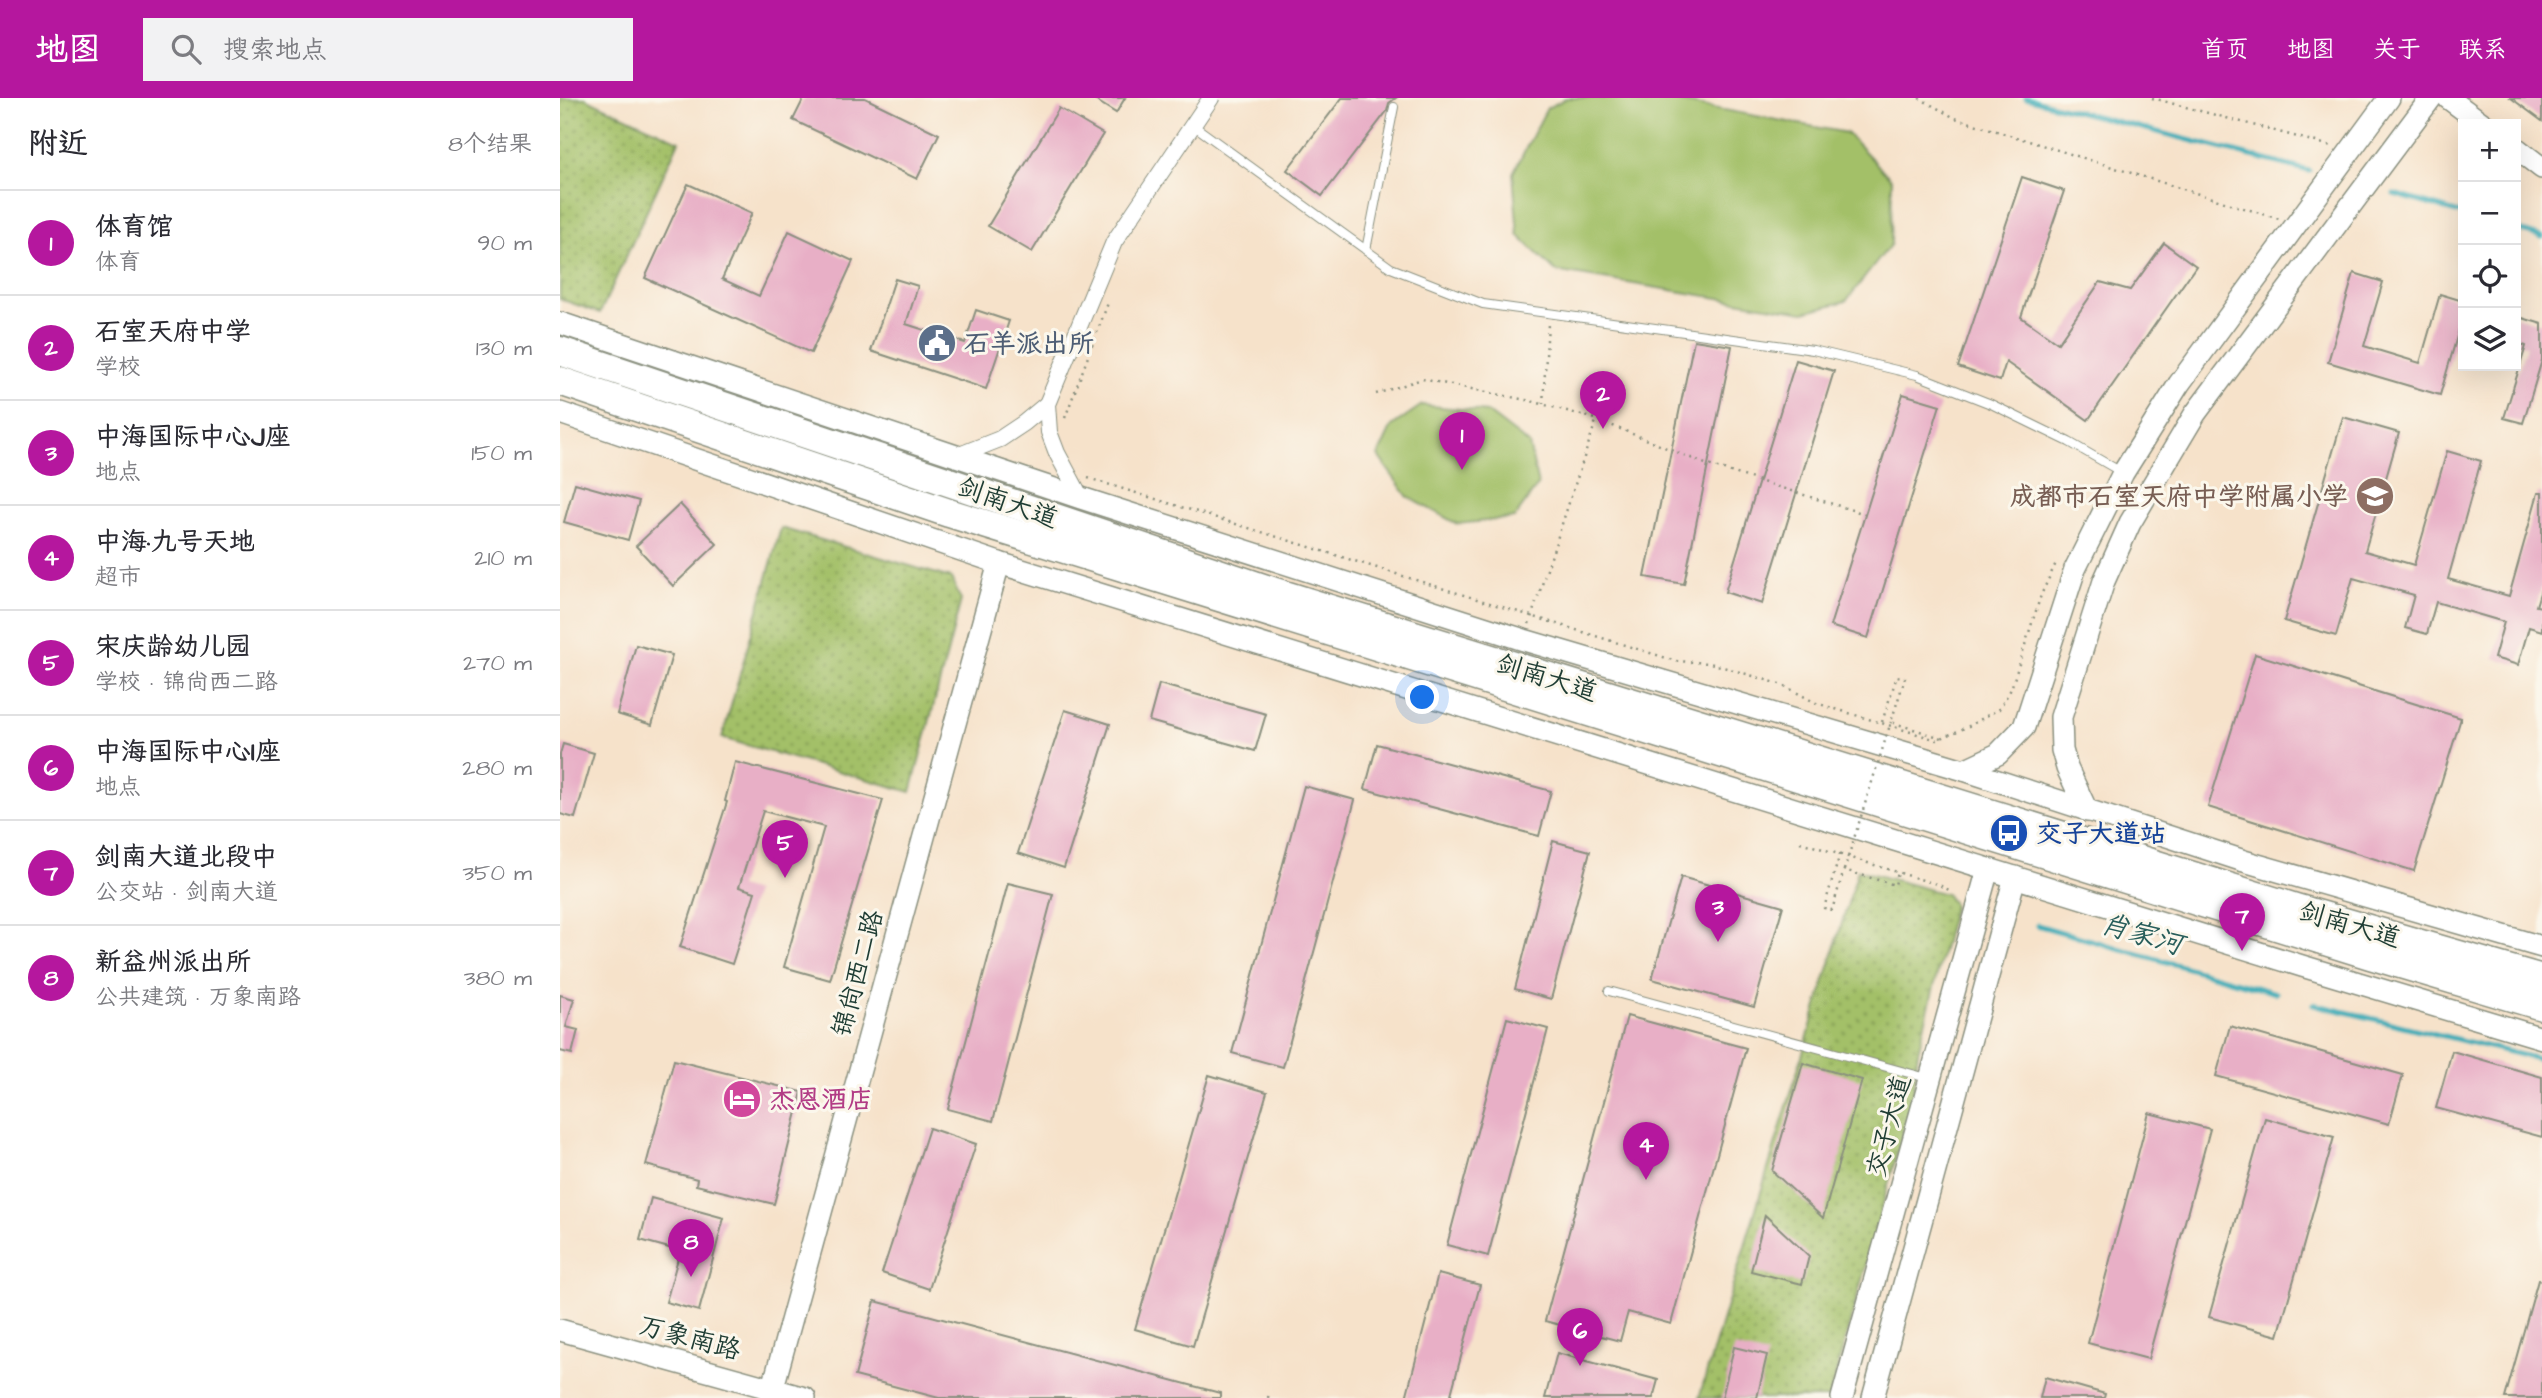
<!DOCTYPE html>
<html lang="zh">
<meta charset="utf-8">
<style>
body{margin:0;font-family:"Architects Daughter","LXGW WenKai TC",sans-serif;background:#f2f2f3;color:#2b2b33}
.controls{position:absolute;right:21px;top:21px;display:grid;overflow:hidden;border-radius:0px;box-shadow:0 7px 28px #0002}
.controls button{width:63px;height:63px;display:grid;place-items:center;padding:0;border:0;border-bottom:2px solid #e1e1e2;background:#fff;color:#2b2b33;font:35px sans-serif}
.you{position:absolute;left:863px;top:600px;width:24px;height:24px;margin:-18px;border:5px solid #fff;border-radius:50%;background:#1a73e8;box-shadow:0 0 0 10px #1a73e833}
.badge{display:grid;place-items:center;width:46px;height:46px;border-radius:50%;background:#b5179e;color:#fff;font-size:23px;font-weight:700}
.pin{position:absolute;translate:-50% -58px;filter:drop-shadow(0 2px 4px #0008)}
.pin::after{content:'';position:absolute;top:37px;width:24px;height:21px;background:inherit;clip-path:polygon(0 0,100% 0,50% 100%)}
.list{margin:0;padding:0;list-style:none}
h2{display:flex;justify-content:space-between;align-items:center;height:91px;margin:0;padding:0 28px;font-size:30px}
h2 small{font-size:23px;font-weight:400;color:#7c7c81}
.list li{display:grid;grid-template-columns:46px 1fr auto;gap:21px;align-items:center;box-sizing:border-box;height:105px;padding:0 28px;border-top:2px solid #e1e1e2}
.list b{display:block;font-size:26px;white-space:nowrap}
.list p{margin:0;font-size:23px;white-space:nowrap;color:#7c7c81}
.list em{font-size:23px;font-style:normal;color:#7c7c81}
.icon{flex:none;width:38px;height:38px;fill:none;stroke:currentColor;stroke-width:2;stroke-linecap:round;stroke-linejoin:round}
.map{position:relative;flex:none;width:1982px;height:1300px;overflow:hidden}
header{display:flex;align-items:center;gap:42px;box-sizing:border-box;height:98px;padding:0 35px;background:#b5179e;color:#fff}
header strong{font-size:33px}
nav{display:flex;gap:38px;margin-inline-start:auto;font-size:24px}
.search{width:490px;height:63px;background:#f2f2f3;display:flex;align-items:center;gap:18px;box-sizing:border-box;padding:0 24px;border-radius:0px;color:#7c7c81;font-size:26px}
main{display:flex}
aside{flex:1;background:#fff}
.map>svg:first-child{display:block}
.grass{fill:#a3c067;stroke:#617e4e;stroke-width:2}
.park{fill:url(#park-dots);stroke:#617e4e;stroke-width:2}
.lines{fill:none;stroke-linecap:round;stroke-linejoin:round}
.stream{stroke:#3cacb7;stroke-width:5}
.building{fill:#e8afc6}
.lane-casing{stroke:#8a907f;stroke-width:10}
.street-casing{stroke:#8a907f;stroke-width:18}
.secondary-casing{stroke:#8a907f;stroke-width:24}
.highway-casing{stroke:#8a907f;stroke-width:31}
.path{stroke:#8a907f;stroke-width:2.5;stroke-dasharray:2 5;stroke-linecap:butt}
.lane{stroke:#fff;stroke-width:8}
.street{stroke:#fff;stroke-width:16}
.secondary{stroke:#fff;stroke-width:21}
.highway{stroke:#fff;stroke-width:28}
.path-bridge{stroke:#8a907f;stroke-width:2.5;stroke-dasharray:2 5;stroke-linecap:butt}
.labels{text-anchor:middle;stroke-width:6;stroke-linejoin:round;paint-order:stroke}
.service-label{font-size:26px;font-weight:bold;fill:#4e5e75;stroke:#fbf7ec;text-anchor:start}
.education-label{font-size:26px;font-weight:bold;fill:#785e54;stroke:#fbf7ec;text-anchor:end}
.street-label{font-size:26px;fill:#1f3d34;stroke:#fbf7ec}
.transit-label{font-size:26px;font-weight:bold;fill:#164399;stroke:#fbf7ec;text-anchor:start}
.hotel-label{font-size:26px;font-weight:bold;fill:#b23c85;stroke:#fbf7ec;text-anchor:start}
.water-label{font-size:28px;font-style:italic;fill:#285e5b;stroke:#fbf7ec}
</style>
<header>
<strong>地图</strong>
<div class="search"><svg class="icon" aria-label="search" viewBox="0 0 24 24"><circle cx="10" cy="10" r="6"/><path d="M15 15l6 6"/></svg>搜索地点</div>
<nav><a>首页</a><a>地图</a><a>关于</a><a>联系</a></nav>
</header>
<main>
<aside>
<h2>附近<small>8个结果</small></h2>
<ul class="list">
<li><span class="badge">1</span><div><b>体育馆</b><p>体育</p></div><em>90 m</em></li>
<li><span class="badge">2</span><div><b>石室天府中学</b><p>学校</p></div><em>130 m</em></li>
<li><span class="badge">3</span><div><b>中海国际中心J座</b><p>地点</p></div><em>150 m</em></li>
<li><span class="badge">4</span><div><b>中海·九号天地</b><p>超市</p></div><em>210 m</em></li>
<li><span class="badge">5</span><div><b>宋庆龄幼儿园</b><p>学校 · 锦尚西二路</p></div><em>270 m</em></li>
<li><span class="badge">6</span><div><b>中海国际中心I座</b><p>地点</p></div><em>280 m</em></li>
<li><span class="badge">7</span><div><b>剑南大道北段中</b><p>公交站 · 剑南大道</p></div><em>350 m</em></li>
<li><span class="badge">8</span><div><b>新益州派出所</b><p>公共建筑 · 万象南路</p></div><em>380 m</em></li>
</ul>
</aside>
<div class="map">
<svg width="1982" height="1300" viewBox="0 0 1982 1300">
<defs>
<pattern id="park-dots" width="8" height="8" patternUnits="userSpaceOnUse" patternTransform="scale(1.75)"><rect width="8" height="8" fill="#a3c067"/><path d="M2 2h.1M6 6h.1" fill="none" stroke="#849d56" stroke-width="1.8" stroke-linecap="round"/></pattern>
</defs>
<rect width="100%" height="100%" fill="#fbf7ec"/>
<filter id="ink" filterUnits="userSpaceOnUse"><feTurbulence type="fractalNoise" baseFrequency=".0143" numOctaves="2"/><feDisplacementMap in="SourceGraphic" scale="14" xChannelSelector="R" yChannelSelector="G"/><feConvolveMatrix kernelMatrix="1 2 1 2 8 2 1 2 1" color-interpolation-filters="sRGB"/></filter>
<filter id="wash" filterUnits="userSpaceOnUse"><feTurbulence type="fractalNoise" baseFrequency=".00686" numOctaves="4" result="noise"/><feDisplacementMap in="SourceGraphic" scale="28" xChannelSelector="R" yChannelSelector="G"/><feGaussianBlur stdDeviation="1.57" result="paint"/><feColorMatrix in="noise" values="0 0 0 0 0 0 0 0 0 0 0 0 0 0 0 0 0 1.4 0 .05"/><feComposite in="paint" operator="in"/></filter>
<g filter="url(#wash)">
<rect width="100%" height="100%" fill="#f6e2ca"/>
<g class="grass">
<polygon points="1007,0 1100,0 1287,35 1332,82 1331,146 1286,203 1244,214 995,173 958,137 953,75 987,10"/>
<polygon points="862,307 927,314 969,346 978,387 954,420 897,426 848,399 818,358 832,328"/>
</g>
<g class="park">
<polygon points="0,0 25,0 119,43 40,215 0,201"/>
<polygon points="221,430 391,480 401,502 351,694 162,640"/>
<polygon points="1298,772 1386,796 1394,807 1358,954 1353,998 1269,1300 1139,1300"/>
</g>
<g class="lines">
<g class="stream">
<polyline points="1466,0 1749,73"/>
<polyline points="1834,96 1903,116"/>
<polyline points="1956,131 1982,139"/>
<polyline points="1477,827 1716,895"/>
<polyline points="1753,906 1982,962"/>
</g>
</g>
<g id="blocks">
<g class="building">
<polygon points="244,0 305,0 379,36 357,81 233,22"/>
<polygon points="532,0 565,0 556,15"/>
<polygon points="782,0 836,0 829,5 827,13 762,98 727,72"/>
<polygon points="1951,0 1982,0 1982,23"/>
<polygon points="499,10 543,36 472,154 428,128"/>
<polygon points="1462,79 1504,93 1461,219 1498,245 1540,184 1570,192 1604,145 1636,168 1528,322 1446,264 1440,283 1398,269"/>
<polygon points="128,86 192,115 162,181 199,198 229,133 293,163 251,255 85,180"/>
<polygon points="1794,175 1823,184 1804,248 1860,265 1880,196 1903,203 1903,229 1900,228 1880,297 1768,264"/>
<polygon points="335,181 358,188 346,226 405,245 416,212 449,223 426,291 311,253"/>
<polygon points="1956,218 1982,226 1982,262 1963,325 1944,320 1966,248 1956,244"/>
<polygon points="1134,242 1172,248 1124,486 1085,479"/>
<polygon points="1236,262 1274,273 1202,506 1165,494"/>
<polygon points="1343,296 1380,307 1308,540 1270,528"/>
<polygon points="1783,319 1839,335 1805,453 1854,467 1887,353 1921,363 1888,481 1949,498 1978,395 1982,395 1982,488 1976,508 1982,509 1982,533 1969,529 1958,567 1934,560 1944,524 1876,504 1867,536 1845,530 1854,497 1793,480 1776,538 1724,523"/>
<polygon points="15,385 79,403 68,442 4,424"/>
<polygon points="120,406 157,446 113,488 76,448"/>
<polygon points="76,547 112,557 92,627 57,616"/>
<polygon points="1695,556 1901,620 1854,773 1648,709"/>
<polygon points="599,586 706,616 695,653 589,623"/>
<polygon points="505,612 550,626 504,770 458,755"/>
<polygon points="3,646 34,655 15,720 0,716 0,656"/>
<polygon points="817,646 991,693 979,738 805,691"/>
<polygon points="175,664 323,702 270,882 224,869 264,729 203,713 179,789 195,794 172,866 120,849 167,704 165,703"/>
<polygon points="744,688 795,702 723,969 672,955"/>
<polygon points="993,743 1030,753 991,901 955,891"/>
<polygon points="1121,779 1223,808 1194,909 1092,881"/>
<polygon points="448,785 493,796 433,1023 388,1011"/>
<polygon points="0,897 14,901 6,929 18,932 12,956 0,953"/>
<polygon points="1067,918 1186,950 1111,1226 1068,1214 1060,1243 985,1223"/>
<polygon points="947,920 988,931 928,1158 887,1147"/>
<polygon points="1670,928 1843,977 1829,1026 1656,978"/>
<polygon points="1892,953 1982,979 1982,1039 1876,1010"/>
<polygon points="114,962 242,994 214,1106 136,1087 137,1081 86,1067"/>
<polygon points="1243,965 1302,982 1263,1120 1212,1073"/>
<polygon points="649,977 707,994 633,1248 575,1231"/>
<polygon points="1589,1015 1650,1031 1588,1261 1528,1245"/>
<polygon points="1705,1020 1774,1039 1718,1238 1649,1219"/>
<polygon points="369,1030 416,1046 369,1191 322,1175"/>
<polygon points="91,1100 164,1120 139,1213 106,1204 120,1153 80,1142"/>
<polygon points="1205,1117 1249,1158 1242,1186 1191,1173"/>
<polygon points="878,1176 920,1187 890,1300 846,1300"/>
<polygon points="1978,1182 1982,1183 1982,1300 1945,1300"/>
<polygon points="315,1203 660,1295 660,1300 379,1300 295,1278"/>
<polygon points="1174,1249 1207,1257 1197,1300 1162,1300"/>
<polygon points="997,1255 1098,1282 1093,1300 985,1300"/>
<polygon points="1485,1279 1545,1296 1544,1300 1480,1300"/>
</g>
</g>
</g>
<g filter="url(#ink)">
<use href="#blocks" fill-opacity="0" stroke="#8a907f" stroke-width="2"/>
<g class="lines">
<g class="lane-casing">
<g id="lane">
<polyline points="633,27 831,170 923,206 1253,252 1357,277 1431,306 1509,344 1563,375"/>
<polyline points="806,152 834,9"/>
<polyline points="1049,893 1367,980"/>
</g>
</g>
<g class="street-casing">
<g id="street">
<polyline points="397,358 440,341 464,325 487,306"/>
<polyline points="521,400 497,355 489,334 487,306 554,144 651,0"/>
</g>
</g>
<g class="secondary-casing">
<g id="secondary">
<polyline points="1888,0 1923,26"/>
<polyline points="1956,50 1982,70"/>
<polyline points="0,225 521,400 964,542 1404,672 1684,763 1982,849"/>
<polyline points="0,315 439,465 1742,868 1982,940"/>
<polyline points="1404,672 1438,656 1464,629 1515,471 1563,375 1619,286 1829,0"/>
<polyline points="1527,713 1507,670 1502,652 1501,619 1544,483 1570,425 1635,316 1871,0"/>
<polyline points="0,1232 245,1300"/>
<polyline points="210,1300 439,465"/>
<polyline points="1282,1300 1428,771"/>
<polyline points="1313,1300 1455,779"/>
</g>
</g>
<g class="highway-casing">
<g id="highway">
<polyline points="0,253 712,493 1736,810 1982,881"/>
<polyline points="0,283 389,415 1810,857 1982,908"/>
</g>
</g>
<g class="path">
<polyline points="1359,0 1395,20 1719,121"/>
<polyline points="1592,0 1771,48"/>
<polyline points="816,296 862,281 971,303 1036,321 1148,367 1305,416"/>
<polyline points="983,306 988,226"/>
<polyline points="505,320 548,205"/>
<polyline points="528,380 1116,563 1150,565 1223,587 1256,605 1377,642 1407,629 1439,611 1451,591 1481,497 1496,465"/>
<polyline points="969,526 1036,323"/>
<polyline points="1322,624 1337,578 1345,580 1331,624 1382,640"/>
<polyline points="1240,744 1379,787 1389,792"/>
<polyline points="1280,756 1264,810 1272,812 1284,772 1335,787 1338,774"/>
<polyline points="708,1300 709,1294"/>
</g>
<use href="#lane" class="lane"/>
<use href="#street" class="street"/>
<use href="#secondary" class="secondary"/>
<use href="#highway" class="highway"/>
<polyline class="path-bridge" points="1284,772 1331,624"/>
</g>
</g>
<defs>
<g id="civic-disc" transform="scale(2.0125)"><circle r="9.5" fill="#5c6f8a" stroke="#fbf7ec"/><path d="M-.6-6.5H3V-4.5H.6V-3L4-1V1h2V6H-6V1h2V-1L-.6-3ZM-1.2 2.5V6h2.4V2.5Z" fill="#fff"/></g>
<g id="school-disc" transform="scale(2.0125)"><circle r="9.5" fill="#8d6e63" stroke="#fbf7ec"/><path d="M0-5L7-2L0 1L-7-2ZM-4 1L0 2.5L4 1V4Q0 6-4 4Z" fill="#fff"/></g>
<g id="bus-disc" transform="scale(2.0125)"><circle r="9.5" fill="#1a4fb4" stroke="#fbf7ec"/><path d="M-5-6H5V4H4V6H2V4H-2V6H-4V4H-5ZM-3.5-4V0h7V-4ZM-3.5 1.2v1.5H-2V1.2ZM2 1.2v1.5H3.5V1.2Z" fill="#fff"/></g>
<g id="hotel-disc" transform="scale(2.0125)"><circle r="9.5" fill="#d1479c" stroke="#fbf7ec"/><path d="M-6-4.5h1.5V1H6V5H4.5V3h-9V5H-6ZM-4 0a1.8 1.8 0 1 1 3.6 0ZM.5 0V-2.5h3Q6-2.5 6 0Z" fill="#fff"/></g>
</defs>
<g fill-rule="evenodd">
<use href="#civic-disc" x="377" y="245"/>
<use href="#school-disc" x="1815" y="398"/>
<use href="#bus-disc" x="1449" y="735"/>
<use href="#hotel-disc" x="182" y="1001"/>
</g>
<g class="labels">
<g class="service-label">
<text x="404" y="254">石羊派出所</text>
</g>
<g class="education-label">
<text x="1788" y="407">成都市石室天府中学附属小学</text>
</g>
<g class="street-label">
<text transform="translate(448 404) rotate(19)" y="9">剑南大道</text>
<text transform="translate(987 579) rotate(17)" y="9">剑南大道</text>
<text transform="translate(1790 826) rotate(16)" y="9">剑南大道</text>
<text transform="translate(297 875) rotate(-75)" y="9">锦尚西二路</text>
<text transform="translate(1328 1028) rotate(-75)" y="9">交子大道</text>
<text transform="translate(130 1239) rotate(15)" y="9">万象南路</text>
</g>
<g class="transit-label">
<text x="1476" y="744">交子大道站</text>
</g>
<g class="hotel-label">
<text x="209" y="1010">杰恩酒店</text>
</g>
<g class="water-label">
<text transform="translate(1582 835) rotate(16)" y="10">肖家河</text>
</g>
</g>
</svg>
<div class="controls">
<button>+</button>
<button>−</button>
<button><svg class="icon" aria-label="locate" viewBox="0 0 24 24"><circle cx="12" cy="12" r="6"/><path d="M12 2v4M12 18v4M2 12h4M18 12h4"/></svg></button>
<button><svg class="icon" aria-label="layers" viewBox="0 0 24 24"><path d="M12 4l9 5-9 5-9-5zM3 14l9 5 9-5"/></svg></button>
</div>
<div class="you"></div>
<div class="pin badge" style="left:902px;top:372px">1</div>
<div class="pin badge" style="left:1043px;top:331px">2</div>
<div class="pin badge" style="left:1158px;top:844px">3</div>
<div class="pin badge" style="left:1086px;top:1082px">4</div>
<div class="pin badge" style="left:225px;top:780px">5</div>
<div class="pin badge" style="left:1020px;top:1268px">6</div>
<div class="pin badge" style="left:1682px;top:853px">7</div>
<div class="pin badge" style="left:131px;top:1179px">8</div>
</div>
</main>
